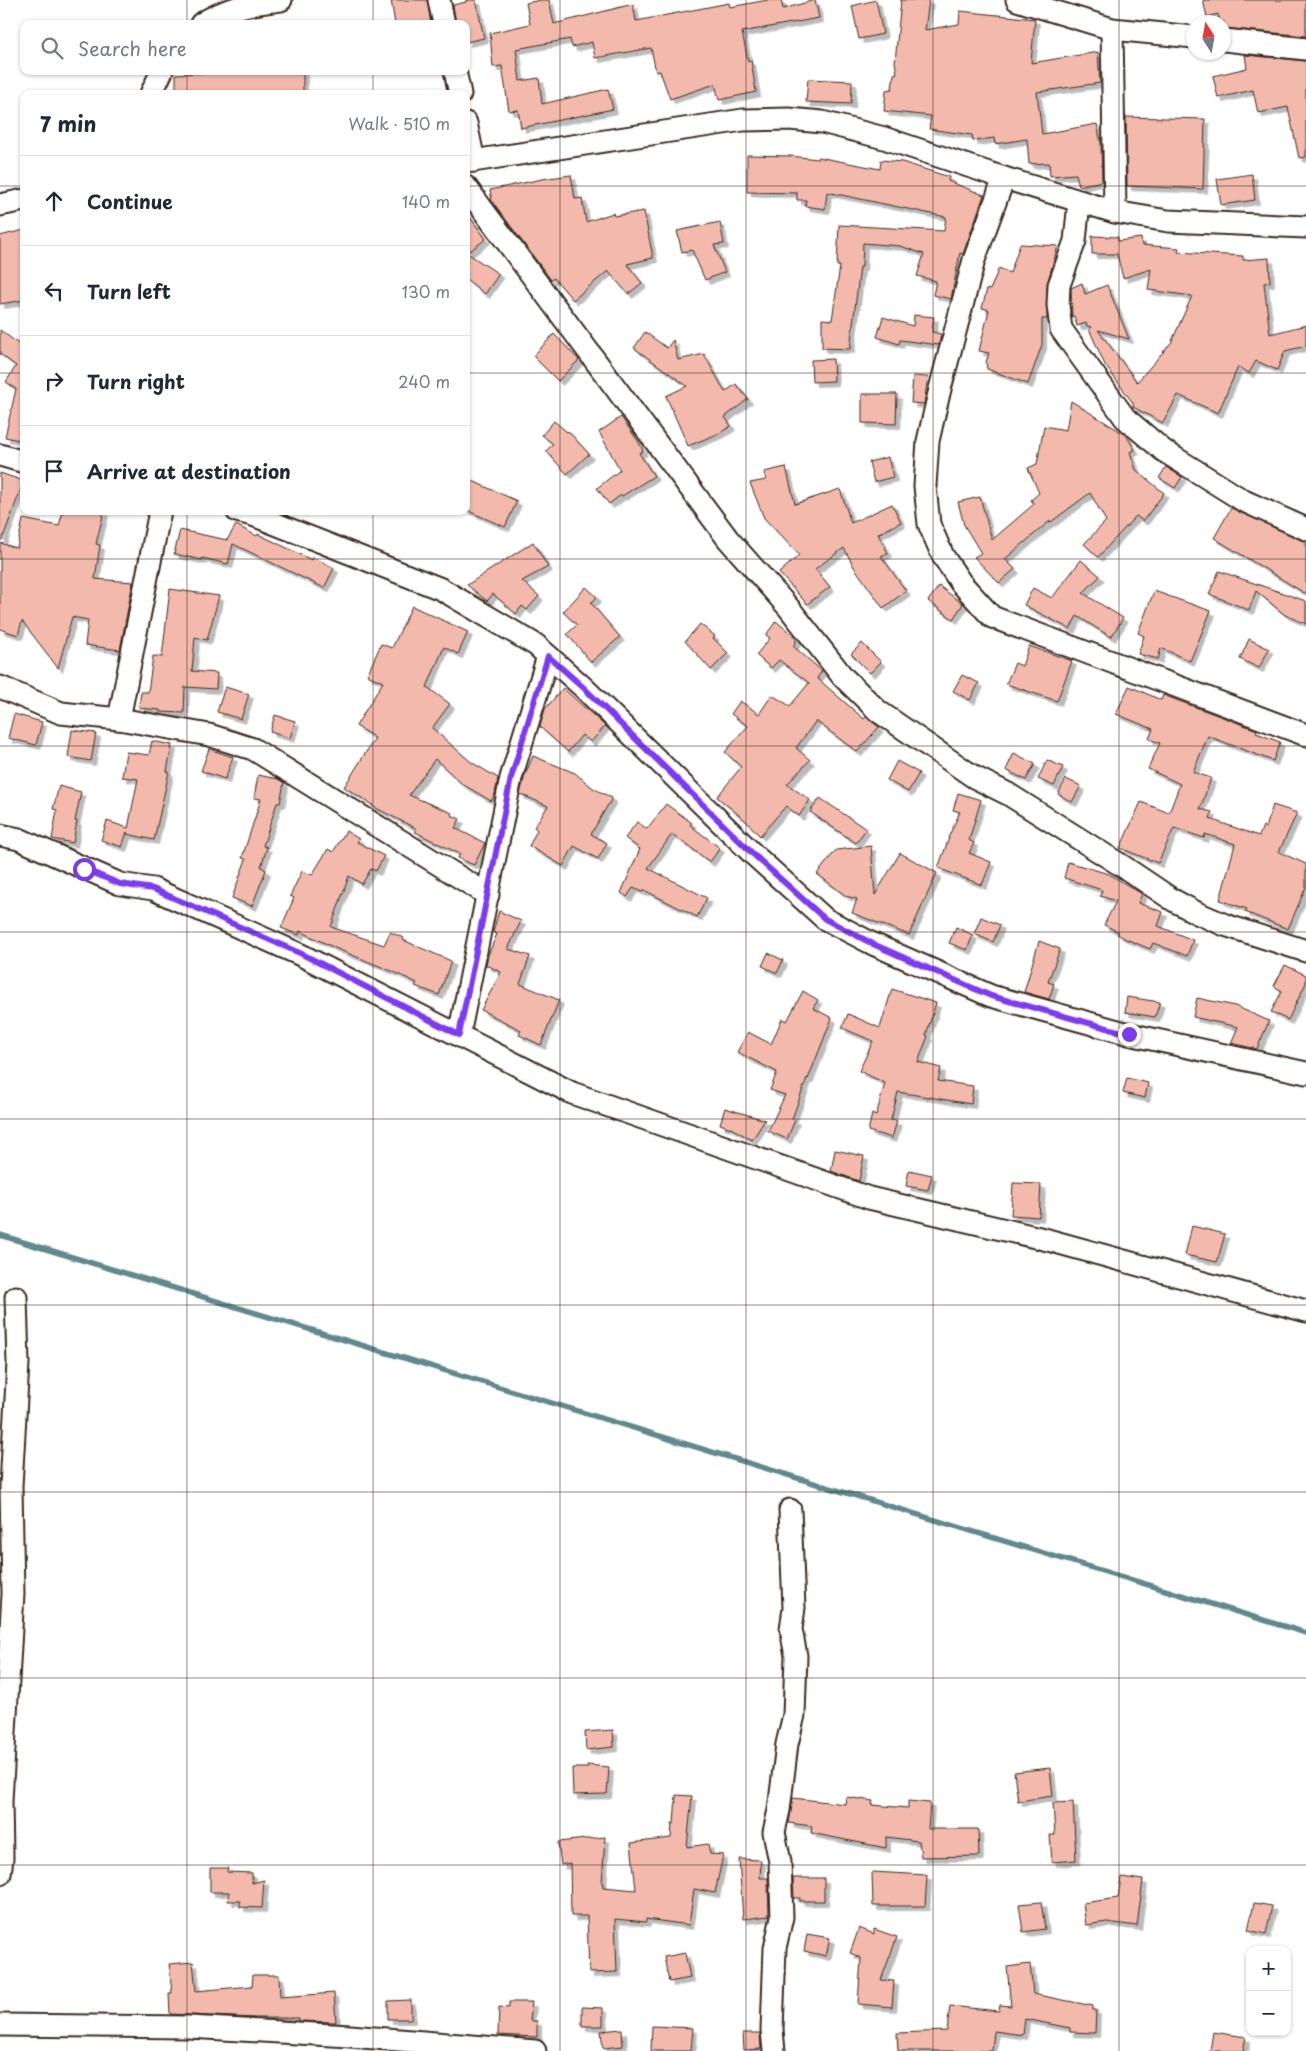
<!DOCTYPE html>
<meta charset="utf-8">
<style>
body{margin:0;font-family:"Playpen Sans",sans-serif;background:#f2f2f3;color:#1f2937}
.controls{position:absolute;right:15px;bottom:15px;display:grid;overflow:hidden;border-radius:10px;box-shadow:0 1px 4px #0004}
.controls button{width:45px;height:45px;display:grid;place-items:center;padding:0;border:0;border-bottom:1px solid #e0e1e3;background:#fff;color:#1f2937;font:25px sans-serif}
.compass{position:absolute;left:1186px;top:15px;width:45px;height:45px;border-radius:50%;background:#fff;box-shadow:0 1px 4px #0004;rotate:349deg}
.stop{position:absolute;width:15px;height:15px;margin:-11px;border:4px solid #7c3aed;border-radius:50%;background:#fff}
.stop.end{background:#7c3aed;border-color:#fff;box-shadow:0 1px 5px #0008}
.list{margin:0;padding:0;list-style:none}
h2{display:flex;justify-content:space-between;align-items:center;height:65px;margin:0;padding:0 20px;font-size:21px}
h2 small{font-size:16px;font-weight:400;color:#747a83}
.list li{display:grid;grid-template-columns:32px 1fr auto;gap:15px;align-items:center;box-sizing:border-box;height:90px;padding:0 20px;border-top:1px solid #e0e1e3}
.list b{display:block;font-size:19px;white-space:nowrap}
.list em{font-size:16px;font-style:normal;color:#747a83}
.icon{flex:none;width:28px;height:28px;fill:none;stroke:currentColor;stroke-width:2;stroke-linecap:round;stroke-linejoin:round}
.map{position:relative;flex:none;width:1306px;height:2051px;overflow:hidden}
.search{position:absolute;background:#fff;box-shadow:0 1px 4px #0004;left:20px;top:20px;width:450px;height:55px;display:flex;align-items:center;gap:12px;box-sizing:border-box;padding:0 18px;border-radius:10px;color:#747a83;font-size:19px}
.panel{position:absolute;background:#fff;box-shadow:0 1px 4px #0004;left:20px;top:90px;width:450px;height:425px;border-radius:10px}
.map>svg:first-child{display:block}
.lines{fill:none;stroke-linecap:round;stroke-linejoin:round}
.stream{stroke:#60888d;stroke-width:5.5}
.building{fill:#f3b9ad;stroke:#3b2a1e;filter:url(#shadow)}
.street-casing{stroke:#3b2a1e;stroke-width:25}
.street{stroke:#fff;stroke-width:21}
.route{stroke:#7c3aed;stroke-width:6}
.grid{fill:none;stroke:#3b2a1e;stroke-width:1;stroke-opacity:0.55}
</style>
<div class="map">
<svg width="1306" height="2051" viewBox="0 0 1306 2051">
<defs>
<filter id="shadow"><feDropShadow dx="4.5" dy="4.5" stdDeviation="0" flood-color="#0004"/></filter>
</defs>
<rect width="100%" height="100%" fill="#fff"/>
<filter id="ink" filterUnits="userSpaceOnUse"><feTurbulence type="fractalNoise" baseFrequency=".02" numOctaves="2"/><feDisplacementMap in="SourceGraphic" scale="10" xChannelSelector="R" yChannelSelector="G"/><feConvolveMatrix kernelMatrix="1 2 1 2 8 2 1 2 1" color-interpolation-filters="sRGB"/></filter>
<g filter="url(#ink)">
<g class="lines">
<polyline class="stream" points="0,1235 1306,1633"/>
</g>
<g class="building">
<polygon points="391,0 427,0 431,24 395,24"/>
<polygon points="466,0 476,0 484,38 466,42 466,24 456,24 453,5 466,2"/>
<polygon points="541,0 549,0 554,24 633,4 636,21 729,3 730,7 768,0 781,0 783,9 815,0 819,18 742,32 748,61 751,60 756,92 719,100 715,84 670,99 660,71 656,72 651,48 595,58 592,42 572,47 570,39 516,49 520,81 539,78 542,104 608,89 613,109 521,128 518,110 509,111 502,66 493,67 490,33 530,24 526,3"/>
<polygon points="876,0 883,34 859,39 852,6"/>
<polygon points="901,0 929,0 925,30 959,24 960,11 1035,19 1031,63 1098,52 1100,83 1037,92 1042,134 1097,124 1101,143 1102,181 1079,186 1076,174 1050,176 1049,163 1029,164 1027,139 995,144 994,138 973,141 972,135 929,129 931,116 884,111 886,90 892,89 894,74 897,73 895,62"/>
<polygon points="1203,0 1306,0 1306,36 1224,28 1224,22 1220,22 1218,14 1207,17"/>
<polygon points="1245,55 1306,61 1306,157 1299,158 1288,107 1258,113 1253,90 1218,98 1213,76 1247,68"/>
<polygon points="252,71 303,71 303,94 176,94 176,74"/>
<polygon points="808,79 852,81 851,104 806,102"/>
<polygon points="1126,117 1205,119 1203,189 1127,186"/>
<polygon points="747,155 790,156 818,159 818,157 880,169 881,160 902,162 949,177 948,181 984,195 963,254 960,253 951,299 933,295 936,281 917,276 924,254 900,246 863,243 862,267 860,267 850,349 822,348 822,319 832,320 840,266 837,266 839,225 944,231 946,217 827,192 825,209 805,206 806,200 797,200 797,193 747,192"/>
<polygon points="1252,174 1255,200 1221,205 1217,179"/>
<polygon points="571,175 575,199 582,198 586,222 613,213 614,216 644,211 653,258 627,264 642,283 628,294 608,271 573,300 554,278 551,280 492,201 490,190 542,179"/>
<polygon points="466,212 486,239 467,253 499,274 485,294 466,279"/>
<polygon points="720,222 724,244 714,245 725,272 705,280 692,250 682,252 677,231"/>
<polygon points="24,230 24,300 0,304 0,236"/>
<polygon points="1092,236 1118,237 1118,241 1141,238 1142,245 1179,248 1178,252 1243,256 1243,260 1269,258 1270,282 1264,283 1270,334 1306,325 1306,346 1285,351 1277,370 1256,361 1249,373 1238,367 1218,413 1178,395 1163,423 1133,407 1133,403 1105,365 1089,329 1091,327 1087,326 1086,323 1077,326 1074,316 1072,317 1071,288 1082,283 1085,294 1107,285 1129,339 1098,330 1137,382 1171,343 1192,296 1148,290 1151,269 1123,278 1117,254 1092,254"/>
<polygon points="1020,244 1058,246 1047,284 1047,319 1042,319 1042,345 1028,384 987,369 986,362 989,353 979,351 989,310 982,308 987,289 990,290 999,268 1010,273"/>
<polygon points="914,315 934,317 932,332 941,334 939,345 900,340 899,344 877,337 883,317 913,326"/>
<polygon points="0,330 24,348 24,441 5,437 16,389 6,382 16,366 0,354"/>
<polygon points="645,332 667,348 673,340 678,360 704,354 725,392 736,384 748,399 725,417 731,426 720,433 688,446 666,396 687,386 634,348"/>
<polygon points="554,334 579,360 558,381 533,356"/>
<polygon points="833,359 834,381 812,382 811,360"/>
<polygon points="913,376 928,377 924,404 911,403"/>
<polygon points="862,394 897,394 896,424 862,423"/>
<polygon points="1071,401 1126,435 1135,450 1130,452 1136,470 1164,493 1143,521 1136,516 1098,557 1084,544 1106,521 1090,493 1051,522 1050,521 1005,559 1015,569 999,583 974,557 981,553 964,525 958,502 980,497 992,540 1034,504 1031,500 1039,493 1028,468 1037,464 1044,426 1066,430"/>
<polygon points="621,417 638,441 643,451 639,453 654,476 622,496 621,495 609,504 597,488 620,470 599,432"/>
<polygon points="554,421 567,432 568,431 589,454 567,474 546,451 553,444 542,435"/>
<polygon points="888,457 893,477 874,482 869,462"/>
<polygon points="786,467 795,504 840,489 851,523 892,504 901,522 878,534 888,553 881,556 906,591 883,608 854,567 844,548 815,569 830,587 807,604 779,573 799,555 764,518 750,483 766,480 764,472"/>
<polygon points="1166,467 1182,477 1175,488 1159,478"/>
<polygon points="0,473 24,481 2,540 0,540"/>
<polygon points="466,478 517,501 505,527 466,510"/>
<polygon points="1231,508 1306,541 1306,594 1214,538"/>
<polygon points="63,511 104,511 96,544 100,545 95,579 133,582 120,650 85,645 88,620 72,617 58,668 22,621 18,635 0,629 0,543 17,548 23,519 59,526"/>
<polygon points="236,525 257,536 258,534 312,560 313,557 334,568 324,588 233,544 228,564 202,558 202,560 174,554 180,530 227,540"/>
<polygon points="533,542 548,567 522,581 539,596 527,610 522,606 516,614 493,594 487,601 467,585"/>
<polygon points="1081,560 1100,576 1083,593 1123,618 1111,637 1077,616 1070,629 1024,605 1033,588 1052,598"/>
<polygon points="1219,571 1306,601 1306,624 1285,615 1256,591 1249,610 1209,594"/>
<polygon points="939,586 963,604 953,619 928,601"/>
<polygon points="586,587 597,597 591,603 620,637 591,662 567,634 577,625 563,612"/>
<polygon points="170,589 219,596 207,640 195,637 192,671 217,673 216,689 185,687 184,713 160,712 160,710 139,708 141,692 148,692 153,656 162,657"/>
<polygon points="1154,591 1211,611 1190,661 1161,648 1158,659 1138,654 1144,636 1138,633"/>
<polygon points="412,606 468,632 458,654 444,647 427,687 450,704 432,728 471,762 498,778 495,794 491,801 462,784 435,759 409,795 452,813 451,815 460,819 455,828 485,843 474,865 458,858 460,854 415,832 417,829 372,806 373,805 344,787 375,738 356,726 383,682 367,675 381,644 392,648"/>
<polygon points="776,621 796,638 796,642 793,646 822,671 817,678 864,719 866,717 879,727 857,752 816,721 796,748 810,760 787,784 810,800 799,816 786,806 760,836 745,820 717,797 741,767 725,752 748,726 731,714 740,701 759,714 772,695 790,706 809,683 779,660 771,668 756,655 770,638 766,635"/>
<polygon points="700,624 715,636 713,638 728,653 711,670 685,641"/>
<polygon points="1249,639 1269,649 1259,668 1240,659"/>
<polygon points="862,643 881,662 870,673 851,654"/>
<polygon points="1029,646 1072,661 1057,701 1006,684 1015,663 1022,666"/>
<polygon points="962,675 979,683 970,700 953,691"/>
<polygon points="1129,686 1161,700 1163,695 1187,704 1257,730 1256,733 1280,742 1273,761 1208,736 1193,772 1211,778 1200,809 1212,812 1210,819 1259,836 1263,826 1266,828 1273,805 1297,813 1279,852 1306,864 1306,887 1288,929 1245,912 1247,909 1220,900 1235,844 1205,834 1204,838 1174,828 1158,863 1120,848 1141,802 1169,813 1180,784 1148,769 1160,743 1149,739 1153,729 1116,714"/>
<polygon points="225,687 249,694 241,719 217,712"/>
<polygon points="563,688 605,726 591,742 582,735 568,752 540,727 545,709"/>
<polygon points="14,714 42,722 36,745 8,738"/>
<polygon points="275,715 295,721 290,738 270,732"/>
<polygon points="72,730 96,733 91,761 68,757"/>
<polygon points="152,741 172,745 167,771 169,772 154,840 127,834 127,832 122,847 101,840 107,821 128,828 138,779 122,777 126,752 149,755"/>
<polygon points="209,749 233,757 225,779 201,771"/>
<polygon points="1014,753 1035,764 1026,780 1006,770"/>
<polygon points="533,756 575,773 593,788 612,798 591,834 607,843 598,859 574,846 563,866 529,846 537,830 534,827 548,806 520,794 525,775"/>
<polygon points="1047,760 1063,767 1054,786 1038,779"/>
<polygon points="897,761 919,773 908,792 887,780"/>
<polygon points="258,775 278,779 284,783 280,803 277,803 263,846 267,847 261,867 266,870 252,906 232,898 246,859 242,858 261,799 254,798"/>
<polygon points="1066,779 1081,786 1072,802 1058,794"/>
<polygon points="59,786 81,792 75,821 77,821 73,843 52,839 57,810 53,809"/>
<polygon points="958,793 981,800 969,840 974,843 969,853 991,862 982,885 938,868 949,838 948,838 960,812 953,810"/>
<polygon points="820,798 866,829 856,843 810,812"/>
<polygon points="666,804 692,823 690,825 720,848 710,862 672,834 648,868 707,898 697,917 644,890 643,892 633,888 627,897 621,893 640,849 625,838 637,822 647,829"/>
<polygon points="346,831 359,839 357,842 384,856 376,871 371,869 362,884 349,876 331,927 384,945 390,932 404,938 403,940 451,961 439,995 415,986 417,983 394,972 337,949 300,931 299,935 281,928 294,898 290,896 302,871 312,875 328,849 333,852"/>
<polygon points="871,846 875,895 900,853 937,873 909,935 852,913 857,899 846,896 817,874 836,850"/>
<polygon points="1068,862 1109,874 1142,894 1138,903 1163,912 1158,926 1193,940 1187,956 1153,943 1150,949 1126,939 1117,934 1119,932 1104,925 1116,901 1100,896 1102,890 1064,878"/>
<polygon points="499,911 521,921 508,949 530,956 520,984 559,1000 541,1045 519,1035 521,1030 481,1010 501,972 486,965 488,955 497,934 493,932"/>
<polygon points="981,917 1000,925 993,942 974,934"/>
<polygon points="956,927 973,935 967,950 949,943"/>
<polygon points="1039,941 1060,949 1048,982 1054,984 1049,999 1024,992"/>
<polygon points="768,953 783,960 777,973 762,966"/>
<polygon points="1285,965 1306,975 1306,983 1288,1020 1271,1012 1282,991 1274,986"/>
<polygon points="892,989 936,1003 926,1035 928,1036 918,1062 941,1068 938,1081 973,1086 971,1104 898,1092 891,1120 897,1121 892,1138 868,1131 872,1114 876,1116 885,1083 859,1071 873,1041 842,1028 848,1014 880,1028"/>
<polygon points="803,991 818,1000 813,1008 832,1018 808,1079 807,1078 792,1119 795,1120 787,1139 768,1131 785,1095 770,1090 777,1072 737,1052 748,1032 771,1044 782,1019 787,1021"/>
<polygon points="1127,997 1160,1002 1155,1017 1125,1012"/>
<polygon points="1197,998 1235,1006 1269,1021 1257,1049 1231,1043 1238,1027 1193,1017"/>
<polygon points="1127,1078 1148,1083 1145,1098 1123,1093"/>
<polygon points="725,1108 765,1120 752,1140 731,1128 720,1124"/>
<polygon points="835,1150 864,1156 859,1181 831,1171"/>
<polygon points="909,1170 932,1175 928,1190 906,1186"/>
<polygon points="1013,1183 1041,1184 1039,1217 1011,1215"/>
<polygon points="1192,1226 1225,1234 1217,1262 1185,1255"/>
<polygon points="613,1730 614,1747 586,1750 585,1732"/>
<polygon points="587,1765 609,1767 607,1794 573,1795 572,1768 588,1768"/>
<polygon points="1050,1768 1053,1796 1018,1801 1014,1772"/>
<polygon points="676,1795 692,1796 687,1847 708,1844 710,1854 723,1855 715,1893 694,1889 689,1925 646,1919 646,1922 615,1919 617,1972 589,1973 587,1916 571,1916 570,1863 561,1865 558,1842 605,1837 602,1884 603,1884 603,1887 636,1890 631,1843 671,1838 672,1823 674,1824"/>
<polygon points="846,1797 873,1801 872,1805 908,1808 908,1801 930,1803 928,1829 978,1829 979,1856 921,1857 919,1841 886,1837 886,1848 811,1833 812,1826 789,1823 793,1798 845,1804"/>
<polygon points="1073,1802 1076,1860 1052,1862 1050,1835 1055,1835 1053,1803"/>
<polygon points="739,1859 761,1860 760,1878 768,1878 769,1916 743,1919"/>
<polygon points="210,1868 228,1868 227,1872 252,1873 252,1883 264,1880 262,1908 240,1907 240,1901 228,1901 229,1892 210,1892"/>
<polygon points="872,1872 927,1875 925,1906 873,1906"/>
<polygon points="1121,1877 1143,1880 1137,1926 1107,1922 1086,1925 1083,1903 1118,1898"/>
<polygon points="793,1878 824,1878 824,1901 800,1901 800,1898 794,1898"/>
<polygon points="1041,1902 1045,1929 1023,1932 1019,1904"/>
<polygon points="1254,1903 1272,1906 1266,1934 1248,1930"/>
<polygon points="859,1928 874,1934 874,1929 897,1937 881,1980 894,1981 892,2007 858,2004 861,1958 850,1953"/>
<polygon points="807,1934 830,1938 826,1956 804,1951"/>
<polygon points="685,1953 690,1978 669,1982 664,1957"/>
<polygon points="193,1962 196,1991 252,1986 253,1975 279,1975 280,1997 334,1993 336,2022 299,2021 299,2018 256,2018 170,2014 169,1993 172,1993 169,1964"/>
<polygon points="1030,1964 1033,1994 1093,2006 1093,2010 1096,2010 1095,2033 1070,2032 1070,2028 1025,2019 1023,2035 994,2031 992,2051 898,2051 897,2033 947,2031 950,2006 999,2011 1000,2005 1011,2006 1007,1967"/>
<polygon points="411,2000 411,2019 388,2019 388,2001"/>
<polygon points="509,2002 532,2002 530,2021 537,2021 537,2037 498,2035 499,2007 509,2008"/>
<polygon points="582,2007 603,2008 603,2026 582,2026"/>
<polygon points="652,2026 693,2028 691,2051 651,2051"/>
<polygon points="622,2029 623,2046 603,2048 601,2031"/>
<polygon points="1213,2032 1246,2037 1243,2051 1210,2051"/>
<polygon points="743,2033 760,2033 761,2049 744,2050"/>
</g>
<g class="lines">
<g class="street-casing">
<g id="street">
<polyline points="439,0 444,24"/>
<polyline points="1017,0 1112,29 1194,37"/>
<path d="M201,24C225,8 253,3 281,0"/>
<polyline points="1112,29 1115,212"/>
<polyline points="1224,40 1306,49"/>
<polyline points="455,71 460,94"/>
<polyline points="151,94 162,71"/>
<polyline points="466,123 474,161"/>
<polyline points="466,162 743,120 789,119 822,122 884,138 1004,178 1115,212 1168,221 1306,227"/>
<polyline points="1004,178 974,260 940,389 928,441 925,486 929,524 943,556 961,583 992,617 1306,735"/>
<polyline points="466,187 728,539 789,608 843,677 878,711 974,777 1008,794 1127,869 1173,900 1197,913 1225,925 1306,951"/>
<polyline points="1079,202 1075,241 1059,285 1058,305 1061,329 1125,418 1164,451 1244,501 1306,529"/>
<polyline points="0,205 24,200"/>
<polyline points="0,455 24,462"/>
<polyline points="237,511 253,515 441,589 536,645 584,688 753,854 825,919 873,944 991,996 1129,1034 1306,1073"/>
<polyline points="0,687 61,713 119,719 209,735 253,749 488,895"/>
<polyline points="119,719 160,511"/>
<polyline points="0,835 19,839 120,884 153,889 301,955 572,1093 869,1198 1048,1240 1306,1311"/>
<polyline points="459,1035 511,778 548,656"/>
<polyline points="0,1874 2,1858 1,1801 13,1594 11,1486 18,1363 16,1297"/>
<polyline points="0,2025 188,2027 350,2036 535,2051"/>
<polyline points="774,2051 772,2030 775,1948 782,1917 780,1862 774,1832 779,1810 787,1744 794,1715 796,1656 791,1629 794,1608 790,1510"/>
</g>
</g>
<use href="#street" class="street"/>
</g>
</g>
<g class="lines" filter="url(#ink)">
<polyline class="route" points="84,869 120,884 153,889 302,954 459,1035 511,778 548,656 584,688 753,854 825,919 873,944 991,996 1129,1034"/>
</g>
<path class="grid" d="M187,0V24M373,0V24M560,0V2051M746,0V2051M933,0V2051M1119,0V2051M187,71V94M373,71V94M0,186H24M466,186H1306M0,373H24M466,373H1306M187,511V2051M373,511V2051M0,559H1306M0,746H1306M0,932H1306M0,1119H1306M0,1305H1306M0,1492H1306M0,1678H1306M0,1865H1306"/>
</svg>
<div class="controls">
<button>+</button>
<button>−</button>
</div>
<svg class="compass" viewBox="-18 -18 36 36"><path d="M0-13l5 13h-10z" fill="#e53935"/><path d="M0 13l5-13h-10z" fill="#747a83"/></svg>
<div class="stop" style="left:84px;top:869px"></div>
<div class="stop end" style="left:1129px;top:1034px"></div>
<div class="search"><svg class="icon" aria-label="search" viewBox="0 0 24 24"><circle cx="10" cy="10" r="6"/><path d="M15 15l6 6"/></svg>Search here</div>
<section class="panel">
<h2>7 min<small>Walk · 510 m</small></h2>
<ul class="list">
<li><svg class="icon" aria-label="ahead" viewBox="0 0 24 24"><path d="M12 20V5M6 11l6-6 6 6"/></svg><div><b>Continue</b></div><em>140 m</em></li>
<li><svg class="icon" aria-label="left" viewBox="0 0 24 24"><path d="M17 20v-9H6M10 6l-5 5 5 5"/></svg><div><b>Turn left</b></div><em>130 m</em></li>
<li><svg class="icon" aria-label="right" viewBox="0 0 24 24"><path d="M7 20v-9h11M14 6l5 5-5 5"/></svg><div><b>Turn right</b></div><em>240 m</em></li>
<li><svg class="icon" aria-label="arrive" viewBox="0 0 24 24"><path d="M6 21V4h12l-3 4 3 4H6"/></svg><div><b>Arrive at destination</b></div></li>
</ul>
</section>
</div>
